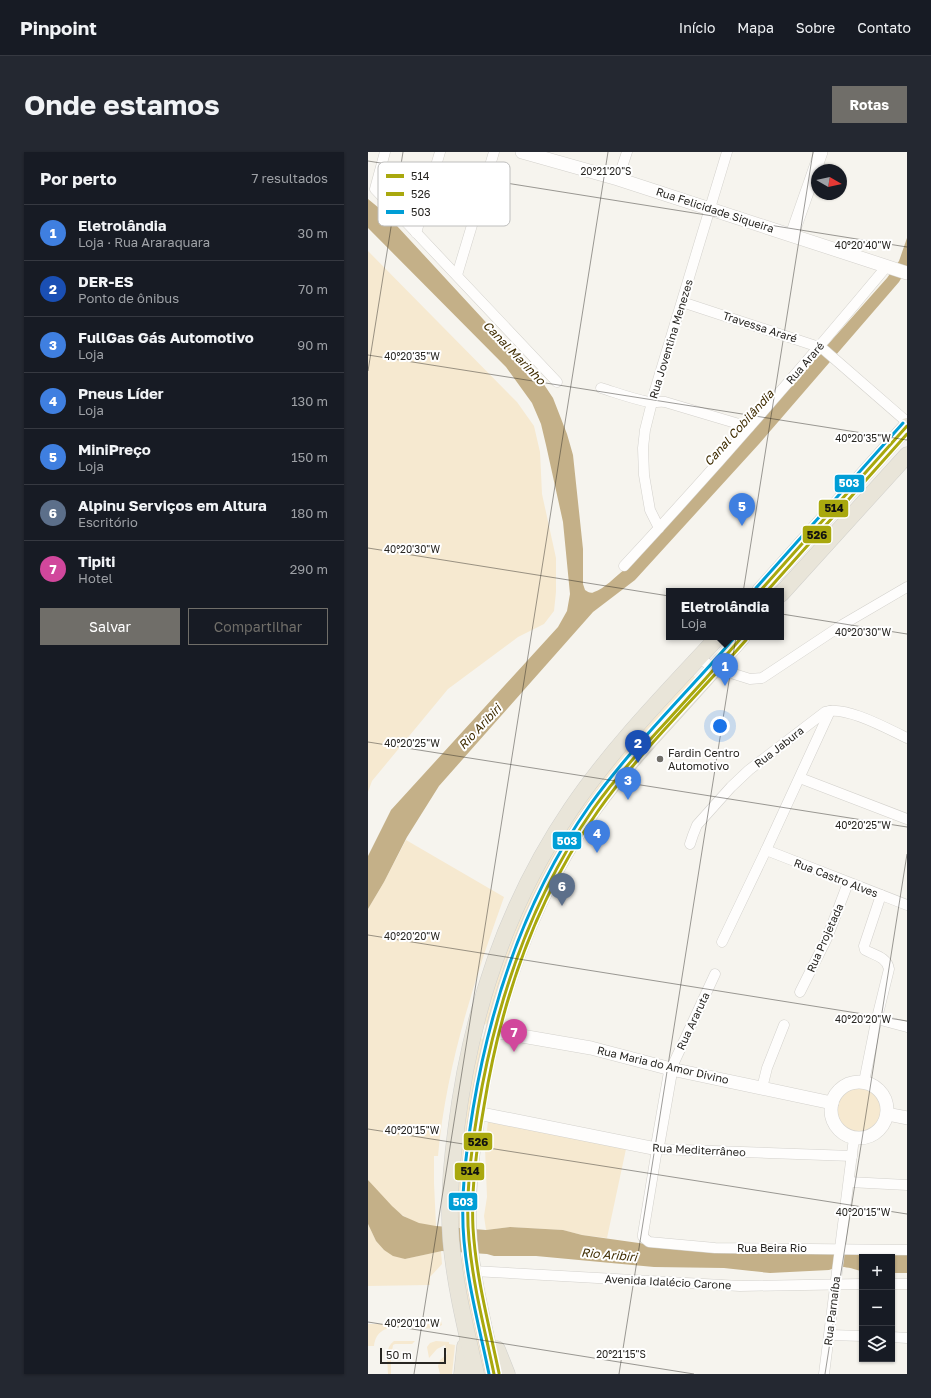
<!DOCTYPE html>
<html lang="pt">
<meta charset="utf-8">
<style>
body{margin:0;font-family:"Golos Text",sans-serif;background:#242831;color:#f1f3f6}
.controls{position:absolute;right:12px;bottom:12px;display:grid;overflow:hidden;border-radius:0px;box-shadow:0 1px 3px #0004}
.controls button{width:36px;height:36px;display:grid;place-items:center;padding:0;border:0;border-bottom:1px solid #363941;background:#171b24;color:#f1f3f6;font:20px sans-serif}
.compass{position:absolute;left:443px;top:12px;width:36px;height:36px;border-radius:50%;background:#171b24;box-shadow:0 1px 3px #0004;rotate:99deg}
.scale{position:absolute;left:12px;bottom:10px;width:66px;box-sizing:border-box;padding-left:4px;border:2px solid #282622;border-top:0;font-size:11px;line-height:14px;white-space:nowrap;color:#282622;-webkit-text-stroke:3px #fff;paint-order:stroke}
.you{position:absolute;left:352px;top:574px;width:14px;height:14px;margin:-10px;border:3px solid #fff;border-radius:50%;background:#1a73e8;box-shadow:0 0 0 6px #1a73e833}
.badge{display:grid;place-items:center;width:26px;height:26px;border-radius:50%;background:#706e69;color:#fff;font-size:13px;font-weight:700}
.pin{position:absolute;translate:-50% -33px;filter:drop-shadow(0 1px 2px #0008)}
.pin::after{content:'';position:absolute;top:21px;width:14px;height:12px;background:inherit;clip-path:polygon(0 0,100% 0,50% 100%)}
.popup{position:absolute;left:298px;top:436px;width:118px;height:52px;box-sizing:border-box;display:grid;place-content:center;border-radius:0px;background:#171b24;filter:drop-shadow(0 1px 3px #0005);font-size:13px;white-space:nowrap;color:#9ea1a6}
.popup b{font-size:15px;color:#f1f3f6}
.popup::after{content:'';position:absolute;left:50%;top:100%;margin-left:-8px;border:8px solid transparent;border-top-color:#171b24}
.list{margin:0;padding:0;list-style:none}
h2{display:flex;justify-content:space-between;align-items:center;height:52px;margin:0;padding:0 16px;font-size:17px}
h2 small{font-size:13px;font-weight:400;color:#9ea1a6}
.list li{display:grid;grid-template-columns:26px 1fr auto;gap:12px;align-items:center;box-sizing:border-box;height:56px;padding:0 16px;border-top:1px solid #363941}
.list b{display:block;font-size:15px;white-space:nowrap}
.list p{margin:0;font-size:13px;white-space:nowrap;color:#9ea1a6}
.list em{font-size:13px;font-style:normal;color:#9ea1a6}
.actions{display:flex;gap:8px;padding:12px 16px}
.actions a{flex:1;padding:9px 0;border:1px solid #706e69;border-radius:0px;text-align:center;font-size:14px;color:#706e69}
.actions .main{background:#706e69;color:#fff}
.icon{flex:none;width:22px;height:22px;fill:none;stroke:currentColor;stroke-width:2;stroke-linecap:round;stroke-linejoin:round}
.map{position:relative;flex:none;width:539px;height:1222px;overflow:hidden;border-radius:0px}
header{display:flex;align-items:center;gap:24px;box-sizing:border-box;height:56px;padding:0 20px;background:#171b24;border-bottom:1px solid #363941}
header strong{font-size:19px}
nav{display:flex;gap:22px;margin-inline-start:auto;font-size:14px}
.intro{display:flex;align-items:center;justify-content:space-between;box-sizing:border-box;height:96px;padding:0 24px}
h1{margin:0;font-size:28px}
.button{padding:10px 18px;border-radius:0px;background:#706e69;color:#fff;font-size:14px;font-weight:700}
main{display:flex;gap:24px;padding:0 24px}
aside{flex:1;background:#171b24;border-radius:0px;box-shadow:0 1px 3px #0004}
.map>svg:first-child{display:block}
.green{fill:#f6e9d0}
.water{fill:#c4b088}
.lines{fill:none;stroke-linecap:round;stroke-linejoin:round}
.minor-casing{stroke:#d3d1cc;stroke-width:11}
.tertiary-casing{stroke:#d3d1cc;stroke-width:14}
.primary-casing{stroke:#d1d0cc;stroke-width:17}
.minor{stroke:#fefdfc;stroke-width:10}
.tertiary{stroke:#fefdfc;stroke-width:13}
.primary{stroke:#e9e5d9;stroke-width:16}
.bus-1-casing{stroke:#fff;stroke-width:6}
.bus-2-casing{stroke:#fff;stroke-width:6}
.bus-3-casing{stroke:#fff;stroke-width:6}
.bus-1{stroke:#a9a80e;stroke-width:3}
.bus-2{stroke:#a9a80e;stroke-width:3}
.bus-3{stroke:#009ed6;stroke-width:3}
.ticks{fill:none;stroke:#282622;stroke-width:1;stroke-opacity:0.45}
.poi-dot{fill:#706e69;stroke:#fff;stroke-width:1.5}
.labels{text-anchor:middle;stroke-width:4;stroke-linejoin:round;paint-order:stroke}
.street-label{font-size:11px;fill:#282622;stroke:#fff}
.poi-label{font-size:11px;fill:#282622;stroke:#fff;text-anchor:start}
.water-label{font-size:12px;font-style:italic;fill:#3f2c00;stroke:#fff}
.key{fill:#fff;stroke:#bebebd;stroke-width:1}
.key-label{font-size:11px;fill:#282622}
.ticks-label{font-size:10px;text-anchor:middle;fill:#282622;stroke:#fff;stroke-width:4;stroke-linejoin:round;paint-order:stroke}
.line-badge{stroke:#fff;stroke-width:1.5}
.badge-label{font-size:11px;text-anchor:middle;font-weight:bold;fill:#fff}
.pale-badge-label{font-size:11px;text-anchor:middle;font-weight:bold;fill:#111}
</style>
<header>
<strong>Pinpoint</strong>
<nav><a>Início</a><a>Mapa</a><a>Sobre</a><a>Contato</a></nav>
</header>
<div class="intro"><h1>Onde estamos</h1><a class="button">Rotas</a></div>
<main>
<aside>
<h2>Por perto<small>7 resultados</small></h2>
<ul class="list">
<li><span class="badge" style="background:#3f7fe0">1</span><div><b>Eletrolândia</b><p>Loja · Rua Araraquara</p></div><em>30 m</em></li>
<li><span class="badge" style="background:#1a4fb4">2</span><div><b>DER-ES</b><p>Ponto de ônibus</p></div><em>70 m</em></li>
<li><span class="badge" style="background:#3f7fe0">3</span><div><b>FullGas Gás Automotivo</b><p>Loja</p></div><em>90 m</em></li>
<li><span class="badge" style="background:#3f7fe0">4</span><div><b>Pneus Líder</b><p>Loja</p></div><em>130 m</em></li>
<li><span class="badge" style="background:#3f7fe0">5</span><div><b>MiniPreço</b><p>Loja</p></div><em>150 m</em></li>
<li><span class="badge" style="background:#5c6f8a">6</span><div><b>Alpinu Serviços em Altura</b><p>Escritório</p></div><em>180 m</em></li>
<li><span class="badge" style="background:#d1479c">7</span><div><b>Tipiti</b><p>Hotel</p></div><em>290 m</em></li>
</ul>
<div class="actions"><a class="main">Salvar</a><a>Compartilhar</a></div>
</aside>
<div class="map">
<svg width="539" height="1222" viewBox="0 0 539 1222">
<rect width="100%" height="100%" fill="#f6f4ee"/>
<g class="green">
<polygon points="0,99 149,250 166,274 172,300 174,342 188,406 188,440 186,459 176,472 150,485 80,537 4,629 0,640"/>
<path d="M325,523L328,526L237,631L120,871L115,873C121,855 125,837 131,820C151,760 180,702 217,650C249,605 288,565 325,523Z"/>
<path d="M38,688L136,745C106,829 78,915 70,1004H66V1031L68,1074C62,1073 55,1073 50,1071C28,1063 14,1045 0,1028V757L16,730Z"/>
<polygon points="112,886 116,887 98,988 94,987 102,936"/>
<circle cx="490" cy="959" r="23"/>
<polygon points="120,969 258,997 239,1086 214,1083 195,1078 142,1075 118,1078 116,1064 119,1045 117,996"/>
<polygon points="93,995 97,996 94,1079 91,1075 90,1080 90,1038"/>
<polygon points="0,1072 8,1089 16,1098 37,1107 73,1099 74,1112 62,1125 62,1133 0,1134"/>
<polygon points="92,1103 94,1108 96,1103 119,1222 116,1222 104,1172"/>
<path d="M73,1169L74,1173C55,1185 10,1160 6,1194H0V1172H68Z"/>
<path d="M26,1189H47L44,1192H27L25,1193L23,1205V1222H20C20,1211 16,1196 26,1189Z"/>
<polygon points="68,1189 81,1190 81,1192 87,1193 84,1222 72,1222 70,1214 72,1208 79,1202 77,1193 69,1197 61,1206 59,1195 62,1191"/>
</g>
<g class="water">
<path d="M0,47L17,61L152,207L175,231L185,246L199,282L205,303L215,397V432L217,438C220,440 223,442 226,440C236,437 248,424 256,418L383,279L519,126L531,109L539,86V116L531,130L391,292L267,428L225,460L71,634L39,685L16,730L0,757V704L23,658L190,475L199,459L202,442L195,370L178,293L173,272L164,251L138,215L0,76Z"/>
<path d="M0,1028L24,1054L35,1064L51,1071L68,1074L118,1078L142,1075L195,1078L214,1083L292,1094L539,1100V1121H524V1105H494V1119C481,1116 474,1112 461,1118L402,1121L356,1116L286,1115L168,1104H126L119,1102L74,1099L37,1107L25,1104L16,1098L8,1089L0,1072Z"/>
</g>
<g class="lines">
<g class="minor-casing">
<g id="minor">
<polyline points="17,0 7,37 189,230"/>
<polyline points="250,27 259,0"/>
<polyline points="48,81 72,0"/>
<polyline points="89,123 126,0"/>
<polyline points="314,150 454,196 539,270"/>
<path d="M233,236C249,241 265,247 281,250C286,251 291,249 297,250L381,275"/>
<polyline points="291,376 282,358 276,323 275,296 277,278 287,238 359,0"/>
<path d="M256,414C347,316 434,216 519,114"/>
<polyline points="330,506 347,516 382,527 394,526 474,473 539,435"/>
<polyline points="432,626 539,667"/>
<path d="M322,692L325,683L329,673L363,635L381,618L457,560C477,553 520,577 539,586"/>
<polyline points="398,698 539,753"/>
<polyline points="354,790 398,698 462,559"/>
<polyline points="432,840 459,786 480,731"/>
<polyline points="509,867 539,875"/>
<polyline points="303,917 347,822"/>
<path d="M496,930L508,870L521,817C519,805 506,803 497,798L496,794L513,743"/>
<polyline points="394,936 399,916 416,873"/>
<polyline points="484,1004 289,997 275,1082 275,1085 281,1090 347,1096 539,1098"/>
<polyline points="481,1030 539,1033"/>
<polyline points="105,1119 372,1134 494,1132"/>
<polyline points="524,1132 539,1132"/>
<polyline points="462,1183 494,1184"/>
<polyline points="524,1185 539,1186"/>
<polyline points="456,1222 486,986"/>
</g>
</g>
<g class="tertiary-casing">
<g id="tertiary">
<polyline points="154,0 250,27 539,121"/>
<polyline points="424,83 453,0"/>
<polyline points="125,879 223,896 303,917 464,951"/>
<circle cx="491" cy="958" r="28"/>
<polyline points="109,961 289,997 303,917"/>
<polyline points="519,962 539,966"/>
</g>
</g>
<g class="primary-casing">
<g id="primary">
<polyline points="392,439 539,274"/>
<polyline points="413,442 539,303"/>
<polyline points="129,1197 139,1222"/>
<polyline points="94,1222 97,1194"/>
<path d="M108,1222C98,1178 87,1134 83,1089C80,1052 83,1015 88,978C102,864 138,753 203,657C245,595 299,540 350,485"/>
<path d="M126,1222C117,1178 105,1133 101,1088C98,1049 102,1008 108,969C124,857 160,749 226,656C249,625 274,596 300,568C325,540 350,513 374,485"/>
</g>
</g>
<use href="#minor" class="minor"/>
<use href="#tertiary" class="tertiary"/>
<use href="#primary" class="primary"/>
<g class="bus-1-casing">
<g id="bus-1">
<polyline points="392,439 539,274"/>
<path d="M126,1222C117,1178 105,1134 101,1088C97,1045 103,1000 110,957C128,850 163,746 226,656C248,625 274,596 300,568C325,541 350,513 374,485"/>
</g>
</g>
<g class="bus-2-casing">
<g id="bus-2">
<polyline points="399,439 539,282"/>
<path d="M131,1221C121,1173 108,1125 105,1076C103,1035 109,994 116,954C133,849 168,746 230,659C273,598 329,544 378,488"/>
</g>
</g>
<g class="bus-3-casing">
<g id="bus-3">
<polyline points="388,436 535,271"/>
<path d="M121,1222C112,1178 100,1134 96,1089C92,1045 98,1001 105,957C123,849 158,744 222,653C265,593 319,541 367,485"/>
</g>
</g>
<use href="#bus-1" class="bus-1"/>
<use href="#bus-2" class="bus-2"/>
<use href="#bus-3" class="bus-3"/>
</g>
<path class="ticks" d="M0,9L539,95M0,203L539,288M0,219L35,0M0,396L539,482M0,590L539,675M0,783L539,869M0,977L539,1062M0,1170L326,1222M46,1222L240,0M251,1222L445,0M457,1222L539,702"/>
<circle class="poi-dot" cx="292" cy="607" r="4"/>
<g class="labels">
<g class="street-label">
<text transform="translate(347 58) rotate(18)" y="4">Rua Felicidade Siqueira</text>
<text transform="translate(392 175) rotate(18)" y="4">Travessa Araré</text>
<text transform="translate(303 187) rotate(-73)" y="4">Rua Joventina Menezes</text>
<text transform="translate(437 211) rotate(-49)" y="4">Rua Araré</text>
<text transform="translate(411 595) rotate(-38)" y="4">Rua Jabura</text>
<text transform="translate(468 726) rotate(21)" y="4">Rua Castro Alves</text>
<text transform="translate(457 786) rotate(-66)" y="4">Rua Projetada</text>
<text transform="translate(325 869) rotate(-65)" y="4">Rua Araruta</text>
<text transform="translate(295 913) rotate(13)" y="4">Rua Maria do Amor Divino</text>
<text transform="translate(331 998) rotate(3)" y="4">Rua Mediterrâneo</text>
<text x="404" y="1100">Rua Beira Rio</text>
<text transform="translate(300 1130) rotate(3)" y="4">Avenida Idalécio Carone</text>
<text transform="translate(464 1159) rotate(-83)" y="4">Rua Parnaíba</text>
</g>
<g class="poi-label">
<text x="300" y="605">Fardin Centro<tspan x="300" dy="13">Automotivo</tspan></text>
</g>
<g class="water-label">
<text transform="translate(146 201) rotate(46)" y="4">Canal Marinho</text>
<text transform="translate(371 276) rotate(-48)" y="4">Canal Cobilândia</text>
<text transform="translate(112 575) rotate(-47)" y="4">Rio Aribiri</text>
<text transform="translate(241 1103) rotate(5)" y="4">Rio Aribiri</text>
</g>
</g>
<rect x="10" y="10" width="132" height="64" rx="6" class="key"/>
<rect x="18" y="22" width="18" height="4" fill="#a9a80e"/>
<rect x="18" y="40" width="18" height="4" fill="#a9a80e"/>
<rect x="18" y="58" width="18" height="4" fill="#009ed6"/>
<g class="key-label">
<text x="43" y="28">514</text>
<text x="43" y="46">526</text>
<text x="43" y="64">503</text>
</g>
<g class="ticks-label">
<text x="238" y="23">20°21'20"S</text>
<text x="495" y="97">40°20'40"W</text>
<text x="44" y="208">40°20'35"W</text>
<text x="495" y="290">40°20'35"W</text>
<text x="44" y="401">40°20'30"W</text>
<text x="495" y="484">40°20'30"W</text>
<text x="44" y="595">40°20'25"W</text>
<text x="495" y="677">40°20'25"W</text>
<text x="44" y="788">40°20'20"W</text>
<text x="495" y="871">40°20'20"W</text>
<text x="44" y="982">40°20'15"W</text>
<text x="495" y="1064">40°20'15"W</text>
<text x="44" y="1175">40°20'10"W</text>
<text x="253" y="1206">20°21'15"S</text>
</g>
<g class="line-badge">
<rect x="466" y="322" width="31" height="19" rx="4" fill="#009ed6"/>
<rect x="450" y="347" width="31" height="19" rx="4" fill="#a9a80e"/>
<rect x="434" y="373" width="30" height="19" rx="4" fill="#a9a80e"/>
<rect x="184" y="679" width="30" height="19" rx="4" fill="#009ed6"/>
<rect x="95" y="980" width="30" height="19" rx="4" fill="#a9a80e"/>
<rect x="86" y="1010" width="31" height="19" rx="4" fill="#a9a80e"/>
<rect x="80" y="1040" width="30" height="19" rx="4" fill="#009ed6"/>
</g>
<g class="badge-label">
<text x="481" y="335">503</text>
<text x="199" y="693">503</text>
<text x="95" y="1054">503</text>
</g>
<g class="pale-badge-label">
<text x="466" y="360">514</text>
<text x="449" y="387">526</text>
<text x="110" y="994">526</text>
<text x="102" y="1023">514</text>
</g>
</svg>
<div class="controls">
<button>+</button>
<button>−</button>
<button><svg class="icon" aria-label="layers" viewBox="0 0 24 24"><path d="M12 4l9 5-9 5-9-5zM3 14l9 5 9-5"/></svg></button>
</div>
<svg class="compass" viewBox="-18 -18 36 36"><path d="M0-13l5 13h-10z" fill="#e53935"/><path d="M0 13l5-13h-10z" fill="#9ea1a6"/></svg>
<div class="scale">50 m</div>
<div class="you"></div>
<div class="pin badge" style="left:357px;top:534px;background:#3f7fe0">1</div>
<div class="popup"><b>Eletrolândia</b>Loja</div>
<div class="pin badge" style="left:270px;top:611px;background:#1a4fb4">2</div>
<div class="pin badge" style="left:260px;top:648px;background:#3f7fe0">3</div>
<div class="pin badge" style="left:229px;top:701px;background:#3f7fe0">4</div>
<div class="pin badge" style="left:374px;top:374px;background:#3f7fe0">5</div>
<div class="pin badge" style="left:194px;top:754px;background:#5c6f8a">6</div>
<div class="pin badge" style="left:146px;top:900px;background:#d1479c">7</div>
</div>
</main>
